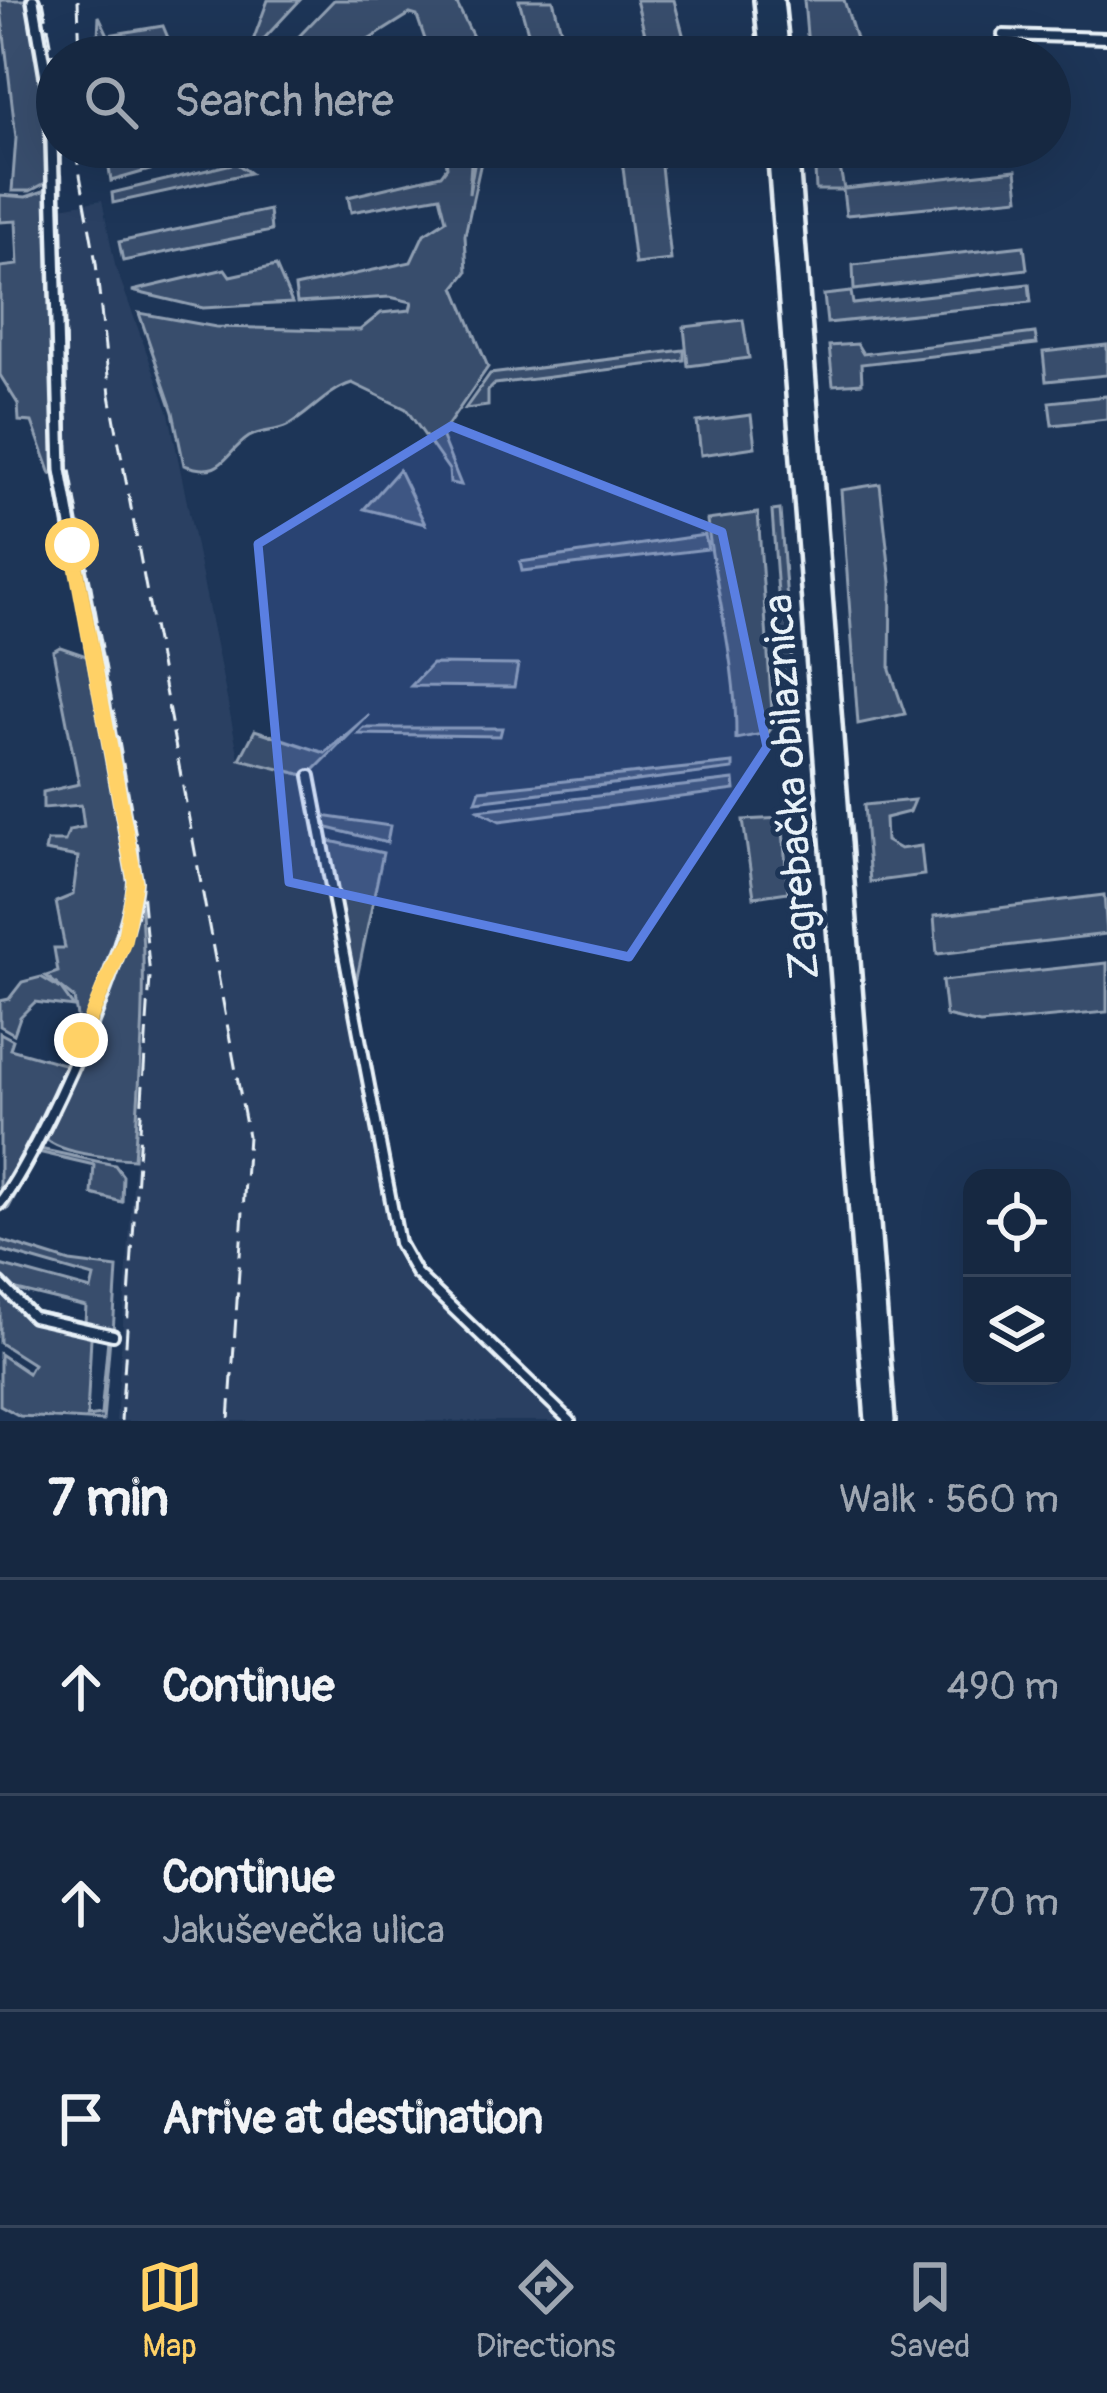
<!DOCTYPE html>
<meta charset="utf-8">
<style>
body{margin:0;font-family:Pangolin,sans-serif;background:#23344c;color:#f1f3f6}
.controls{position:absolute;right:36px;bottom:36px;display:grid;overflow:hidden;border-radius:24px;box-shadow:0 12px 48px #0002}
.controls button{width:108px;height:108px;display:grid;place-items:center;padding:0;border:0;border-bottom:3px solid #35445a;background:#162841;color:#f1f3f6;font:60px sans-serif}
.stop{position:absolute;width:36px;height:36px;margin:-27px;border:9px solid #ffd166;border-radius:50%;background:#fff}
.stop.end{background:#ffd166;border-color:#fff;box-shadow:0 3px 12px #0008}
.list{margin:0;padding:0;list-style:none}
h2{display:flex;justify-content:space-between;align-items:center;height:156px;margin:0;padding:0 48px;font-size:51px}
h2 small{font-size:39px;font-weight:400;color:#9ea6b1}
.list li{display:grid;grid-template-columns:78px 1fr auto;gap:36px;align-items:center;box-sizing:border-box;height:216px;padding:0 48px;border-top:3px solid #35445a}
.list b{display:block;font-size:45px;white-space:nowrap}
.list p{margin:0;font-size:39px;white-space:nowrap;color:#9ea6b1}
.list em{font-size:39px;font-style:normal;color:#9ea6b1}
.icon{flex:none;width:66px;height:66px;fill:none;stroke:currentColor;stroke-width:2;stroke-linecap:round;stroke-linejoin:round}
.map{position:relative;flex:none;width:1107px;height:1421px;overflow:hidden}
.search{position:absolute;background:#162841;box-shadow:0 12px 48px #0002;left:36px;right:36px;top:36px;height:132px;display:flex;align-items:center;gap:30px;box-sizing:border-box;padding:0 42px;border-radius:66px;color:#9ea6b1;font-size:45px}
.sheet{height:804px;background:#162841}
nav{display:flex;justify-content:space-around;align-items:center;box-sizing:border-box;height:168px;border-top:3px solid #35445a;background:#162841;font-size:33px;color:#9ea6b1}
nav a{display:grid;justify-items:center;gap:6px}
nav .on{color:#ffd166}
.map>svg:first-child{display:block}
.built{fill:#2a4162}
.green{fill:#374d6c;stroke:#909fb2;stroke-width:3;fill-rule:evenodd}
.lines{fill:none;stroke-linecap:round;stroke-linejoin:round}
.minor-casing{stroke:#e8f1f8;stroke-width:16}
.secondary-casing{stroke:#e8f1f8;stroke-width:18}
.motorway-casing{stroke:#e8f1f8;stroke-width:24}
.minor{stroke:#1d3557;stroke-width:8}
.secondary{stroke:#1d3557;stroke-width:9}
.motorway{stroke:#1d3557;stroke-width:15}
.rail{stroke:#e8f1f8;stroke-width:3;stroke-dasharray:18 9;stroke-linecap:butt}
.route{stroke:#ffd166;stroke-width:15}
.marked{fill:#5a7fe2;fill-opacity:0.2;stroke:#5a7fe2;stroke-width:9;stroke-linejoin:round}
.labels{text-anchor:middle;stroke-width:10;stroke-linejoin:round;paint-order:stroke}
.street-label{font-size:42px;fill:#e8f1f8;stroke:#1d3557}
</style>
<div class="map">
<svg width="1107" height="1421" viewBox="0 0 1107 1421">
<rect width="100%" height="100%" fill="#1d3557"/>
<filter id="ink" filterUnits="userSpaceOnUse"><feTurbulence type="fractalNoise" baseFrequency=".00833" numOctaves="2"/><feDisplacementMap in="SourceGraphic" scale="24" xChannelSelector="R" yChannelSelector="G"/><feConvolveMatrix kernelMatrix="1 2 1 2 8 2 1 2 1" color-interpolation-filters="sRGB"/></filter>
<g filter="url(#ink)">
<polygon class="built" points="102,200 115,265 169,414 239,758 308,776 394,1252 409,1277 561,1421 116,1421 144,1030 144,921 67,492 60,419 55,208"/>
<g class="green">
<polygon points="0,0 28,0 44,86 49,181 30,191 12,191 16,138"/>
<polygon points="268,0 300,0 260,43 265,51 260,57 247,57"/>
<polygon points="334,0 455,0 475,41 472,57 431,57 417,16 410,14 341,57 279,57"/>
<polygon points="519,0 553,0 568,57 535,57"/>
<polygon points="636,0 674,0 689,57 651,57"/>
<polygon points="804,0 844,0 856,39 808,47"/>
<polygon points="99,16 108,35 163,26 176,57 97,57"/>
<polygon points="106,147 223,147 223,149 111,181"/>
<path d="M445,147H472L469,194L477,147H490L484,148L465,235L467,272L455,287L488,367L441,435L461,485L450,483L449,470L406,409L352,383C326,391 310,414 287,426C275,432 260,430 249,437C223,454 225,479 184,465L173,412L139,313L216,327L332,330H360L381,313L410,310L412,302L390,297L297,303L295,287L411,262L424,234L446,220L440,196L351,212L348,197L441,175L447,167Z"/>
<polygon points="628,147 659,147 671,260 635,264 621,152"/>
<polygon points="814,147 836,147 844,189 1016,170 1019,198 846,215 843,190 816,190"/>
<polygon points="236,163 250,173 113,203 112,193"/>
<polygon points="49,189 57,474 51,474 32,422 19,421 18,404 0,375 0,267 18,265 16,221 0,222 0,195 26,197"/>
<polygon points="269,210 271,231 123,261 119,242"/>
<polygon points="1024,246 1027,269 854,290 853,265"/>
<polygon points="276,266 292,303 203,308 132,291 225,269 230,276"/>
<polygon points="1029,284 1031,302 827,323 824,295 851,292 853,304"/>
<polygon points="743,320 749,358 688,366 684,327"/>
<polygon points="1035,333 1037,344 861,364 862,383 833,385 829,346 857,344 863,354"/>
<polygon points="1107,345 1107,375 1046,381 1043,352"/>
<polygon points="684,350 684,360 495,384 488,391 488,406 465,409 490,374"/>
<polygon points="1107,396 1107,419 1052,425 1049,402"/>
<polygon points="751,415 755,447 701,455 697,422"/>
<polygon points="399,470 425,524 364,509"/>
<polygon points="880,484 891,582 890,670 905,714 858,724 841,490"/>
<polygon points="780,510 797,730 788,731 772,511"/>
<path d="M758,513L773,726L768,733L736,739C737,665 716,593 707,520Z"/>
<polygon points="705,535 708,549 522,571 520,562"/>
<polygon points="60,647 92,658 130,854 131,899 80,1035 74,998 46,976 58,972 54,948 65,948 56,902 73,895 78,857 45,851 47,841 65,841 69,830 84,827 81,805 43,808 43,792 79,784 53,651"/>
<polygon points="432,664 518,665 514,687 411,686"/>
<polygon points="369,715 308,776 240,759 255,730 325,753"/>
<polygon points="364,728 502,728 500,736 358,734"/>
<polygon points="733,763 733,769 476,801 480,790"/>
<polygon points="734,780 735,790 500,821 478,810"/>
<polygon points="914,800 909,812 885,818 886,841 900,849 921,846 924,875 870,882 864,805"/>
<polygon points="322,816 390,826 387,843 324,827"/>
<polygon points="782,818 788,892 754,897 743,820"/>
<polygon points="326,840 383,853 355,987"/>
<path d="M136,865C150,964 141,1061 134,1159C112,1158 53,1154 42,1134L128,937Z"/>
<polygon points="1104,895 1107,934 937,954 934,916"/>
<polygon points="1107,963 1107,1012 980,1024 946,1016 942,981"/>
<polygon points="41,977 61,989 74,1007 35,1002 20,1017 14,1034 0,1026 0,1001 9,999 22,982"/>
<polygon points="0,1033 13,1040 10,1049 67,1065 6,1189 0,1190"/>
<polygon points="35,1148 115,1165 123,1176 122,1202 92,1194 94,1165 38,1152 8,1209 0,1208"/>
<path d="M0,1240L70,1262L117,1268L113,1333C72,1324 0,1321 0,1265L91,1290L94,1277L0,1250ZM9,1288L86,1307L85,1323L32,1310Z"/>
<path d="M0,1292L41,1323L110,1337L103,1421L20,1416L0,1405V1354L28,1373L33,1364L0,1343ZM91,1337L108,1339L101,1415L87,1417Z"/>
</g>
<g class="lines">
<g class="minor-casing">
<g id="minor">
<polyline points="1003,35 1107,38"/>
<polyline points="310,776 399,1243 416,1273 570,1421"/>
<polyline points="0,1283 33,1317 113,1335"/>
</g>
</g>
<g class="secondary-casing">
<path id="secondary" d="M0,1203C40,1152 132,944 135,881L61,470L51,105L33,0"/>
</g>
<g class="motorway-casing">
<g id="motorway">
<polyline points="763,0 769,57"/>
<polyline points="775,0 781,57"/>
<polyline points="776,147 874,1421"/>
<polyline points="789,147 886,1421"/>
</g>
</g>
<use href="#minor" class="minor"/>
<use href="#secondary" class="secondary"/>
<use href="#motorway" class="motorway"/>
<g class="rail">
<polyline points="43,0 57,76"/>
<polyline points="78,0 80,57"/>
<polyline points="61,147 68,459 138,847 150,977 121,1421"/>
<polyline points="75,147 96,263 110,395 248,1136 229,1421"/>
</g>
</g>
</g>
<g class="lines" filter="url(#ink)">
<polyline class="route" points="72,545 135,881 124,941 81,1040"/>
</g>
<path class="marked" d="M451,426L722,532L767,747L629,957L289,882L258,544Z"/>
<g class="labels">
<g class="street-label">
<text transform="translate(790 787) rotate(-94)" y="15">Zagrebačka obilaznica</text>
</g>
</g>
</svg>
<div class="controls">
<button><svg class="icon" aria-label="locate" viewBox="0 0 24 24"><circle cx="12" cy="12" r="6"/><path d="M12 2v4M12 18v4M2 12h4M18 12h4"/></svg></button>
<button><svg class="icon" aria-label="layers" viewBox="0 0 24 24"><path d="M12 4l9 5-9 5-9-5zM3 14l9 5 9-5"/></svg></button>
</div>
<div class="stop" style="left:72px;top:545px"></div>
<div class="stop end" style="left:81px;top:1040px"></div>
<div class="search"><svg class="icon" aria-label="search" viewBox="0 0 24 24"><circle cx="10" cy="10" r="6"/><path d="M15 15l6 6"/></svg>Search here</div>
</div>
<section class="sheet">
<h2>7 min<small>Walk · 560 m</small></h2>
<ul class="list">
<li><svg class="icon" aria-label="ahead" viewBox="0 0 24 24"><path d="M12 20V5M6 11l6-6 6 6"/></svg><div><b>Continue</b></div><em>490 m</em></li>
<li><svg class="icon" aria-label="ahead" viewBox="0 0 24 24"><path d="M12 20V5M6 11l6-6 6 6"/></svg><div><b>Continue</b><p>Jakuševečka ulica</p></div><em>70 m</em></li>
<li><svg class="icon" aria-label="arrive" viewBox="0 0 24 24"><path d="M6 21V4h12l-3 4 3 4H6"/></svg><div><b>Arrive at destination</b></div></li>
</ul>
</section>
<nav>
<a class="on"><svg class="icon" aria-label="map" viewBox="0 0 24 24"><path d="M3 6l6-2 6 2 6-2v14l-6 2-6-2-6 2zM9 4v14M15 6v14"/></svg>Map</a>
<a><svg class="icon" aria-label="directions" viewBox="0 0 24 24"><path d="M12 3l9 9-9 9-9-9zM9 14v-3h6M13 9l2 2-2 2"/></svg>Directions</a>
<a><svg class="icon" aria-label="saved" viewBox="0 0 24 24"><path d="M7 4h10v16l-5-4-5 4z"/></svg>Saved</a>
</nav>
